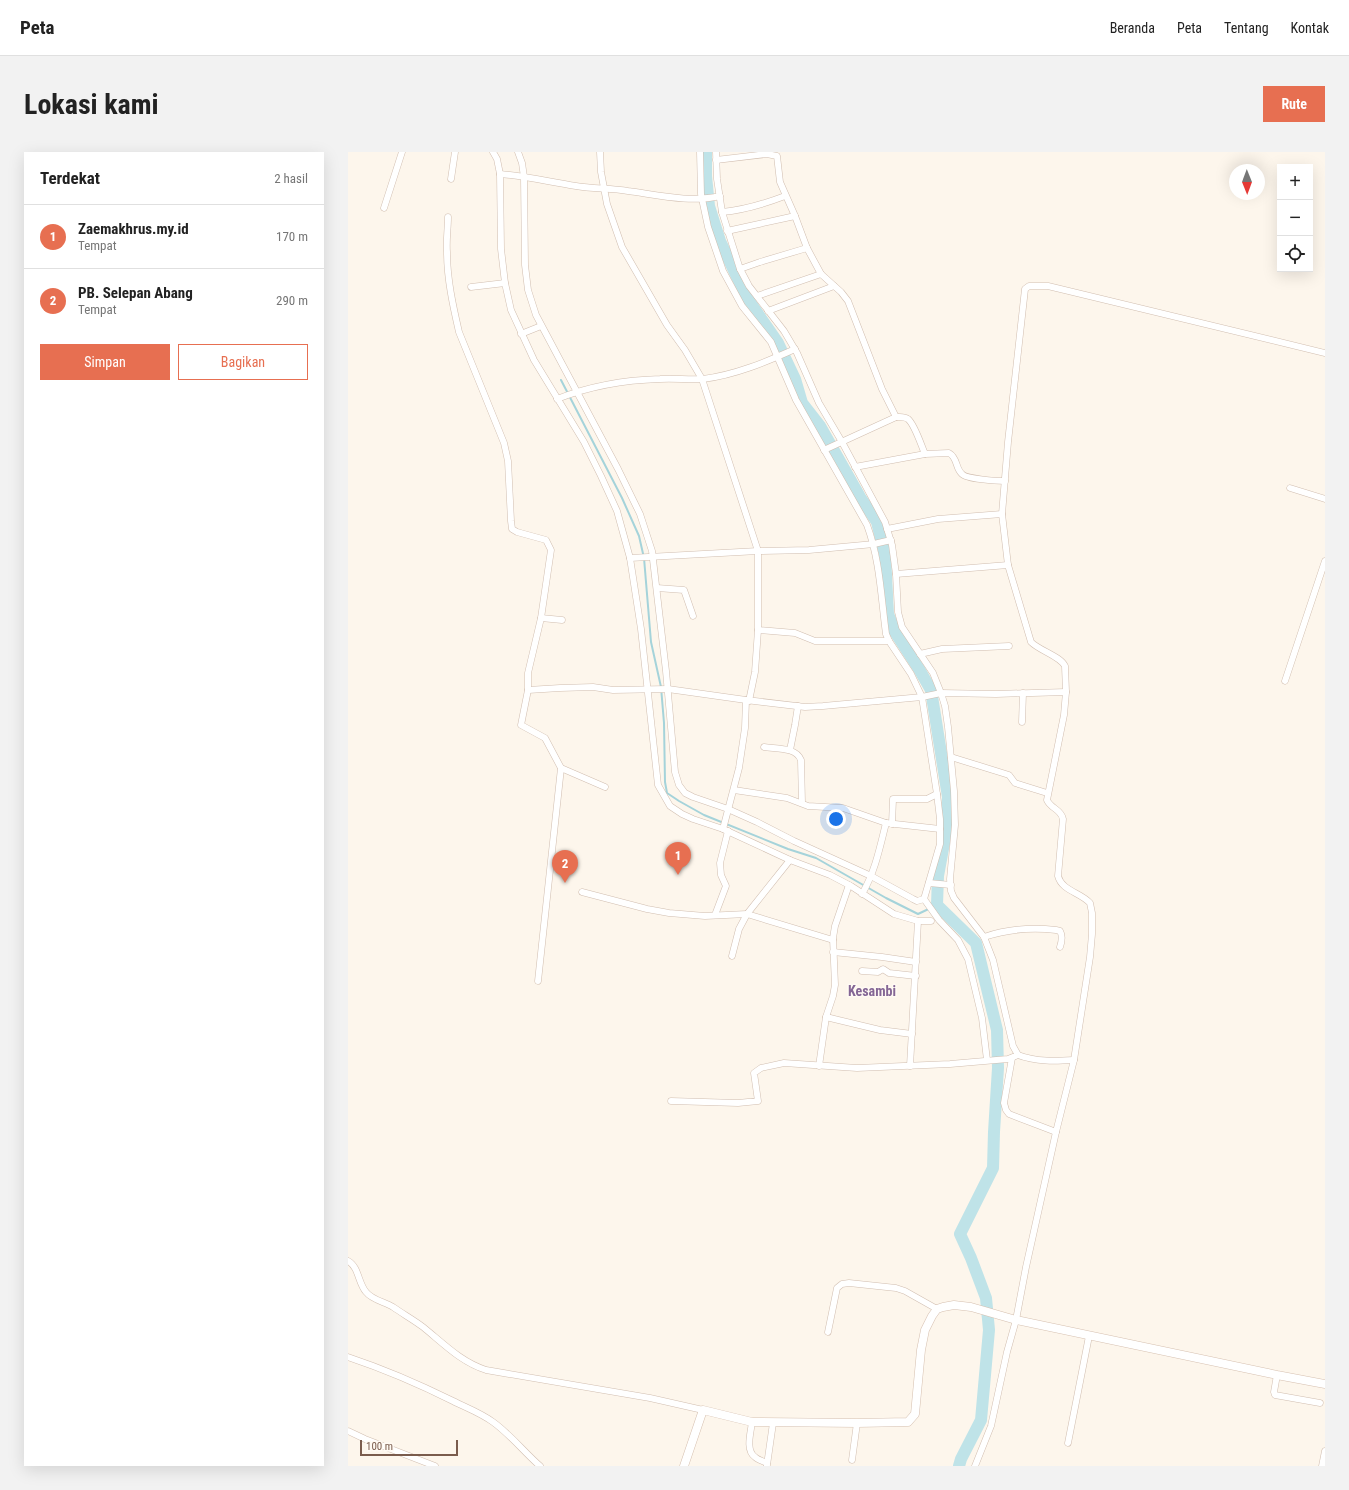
<!DOCTYPE html>
<html lang="id">
<meta charset="utf-8">
<style>
body{margin:0;font-family:"Roboto Condensed",sans-serif;background:#f2f2f2;color:#222}
.controls{position:absolute;right:12px;top:12px;display:grid;overflow:hidden;border-radius:0px;box-shadow:0 4px 16px #0002}
.controls button{width:36px;height:36px;display:grid;place-items:center;padding:0;border:0;border-bottom:1px solid #e0e0e0;background:#fff;color:#222;font:20px sans-serif}
.compass{position:absolute;left:881px;top:12px;width:36px;height:36px;border-radius:50%;background:#fff;box-shadow:0 4px 16px #0002;rotate:179deg}
.scale{position:absolute;left:12px;bottom:10px;width:98px;box-sizing:border-box;padding-left:4px;border:2px solid #7a5c4d;border-top:0;font-size:11px;line-height:14px;white-space:nowrap;color:#7a5c4d;-webkit-text-stroke:3px #fffaf3;paint-order:stroke}
.you{position:absolute;left:488px;top:667px;width:14px;height:14px;margin:-10px;border:3px solid #fff;border-radius:50%;background:#1a73e8;box-shadow:0 0 0 6px #1a73e833}
.badge{display:grid;place-items:center;width:26px;height:26px;border-radius:50%;background:#e76f51;color:#fff;font-size:13px;font-weight:700}
.pin{position:absolute;translate:-50% -33px;filter:drop-shadow(0 1px 2px #0008)}
.pin::after{content:'';position:absolute;top:21px;width:14px;height:12px;background:inherit;clip-path:polygon(0 0,100% 0,50% 100%)}
.list{margin:0;padding:0;list-style:none}
h2{display:flex;justify-content:space-between;align-items:center;height:52px;margin:0;padding:0 16px;font-size:17px}
h2 small{font-size:13px;font-weight:400;color:#767676}
.list li{display:grid;grid-template-columns:26px 1fr auto;gap:12px;align-items:center;box-sizing:border-box;height:64px;padding:0 16px;border-top:1px solid #e0e0e0}
.list b{display:block;font-size:15px;white-space:nowrap}
.list p{margin:0;font-size:13px;white-space:nowrap;color:#767676}
.list em{font-size:13px;font-style:normal;color:#767676}
.actions{display:flex;gap:8px;padding:12px 16px}
.actions a{flex:1;padding:9px 0;border:1px solid #e76f51;border-radius:0px;text-align:center;font-size:14px;color:#e76f51}
.actions .main{background:#e76f51;color:#fff}
.icon{flex:none;width:22px;height:22px;fill:none;stroke:currentColor;stroke-width:2;stroke-linecap:round;stroke-linejoin:round}
.map{position:relative;flex:none;width:977px;height:1314px;overflow:hidden;border-radius:0px}
header{display:flex;align-items:center;gap:24px;box-sizing:border-box;height:56px;padding:0 20px;background:#fff;border-bottom:1px solid #e0e0e0}
header strong{font-size:19px}
nav{display:flex;gap:22px;margin-inline-start:auto;font-size:14px}
.intro{display:flex;align-items:center;justify-content:space-between;box-sizing:border-box;height:96px;padding:0 24px}
h1{margin:0;font-size:28px}
.button{padding:10px 18px;border-radius:0px;background:#e76f51;color:#fff;font-size:14px;font-weight:700}
main{display:flex;gap:24px;padding:0 24px}
aside{flex:1;background:#fff;border-radius:0px;box-shadow:0 4px 16px #0002}
.map>svg:first-child{display:block}
.lines{fill:none;stroke-linecap:round;stroke-linejoin:round}
.stream{stroke:#a5d3da;stroke-width:2}
.river{stroke:#bfe3e8;stroke-width:12}
.street-casing{stroke:#d1beb0;stroke-width:7}
.secondary-casing{stroke:#d6c0b0;stroke-width:9}
.street{stroke:#fff;stroke-width:6}
.secondary{stroke:#fff;stroke-width:8}
.labels{text-anchor:middle;stroke-width:3;stroke-linejoin:round;paint-order:stroke}
.quarter-label{font-size:14px;font-weight:bold;fill:#846695;stroke:#fffaf3}
</style>
<header>
<strong>Peta</strong>
<nav><a>Beranda</a><a>Peta</a><a>Tentang</a><a>Kontak</a></nav>
</header>
<div class="intro"><h1>Lokasi kami</h1><a class="button">Rute</a></div>
<main>
<aside>
<h2>Terdekat<small>2 hasil</small></h2>
<ul class="list">
<li><span class="badge">1</span><div><b>Zaemakhrus.my.id</b><p>Tempat</p></div><em>170 m</em></li>
<li><span class="badge">2</span><div><b>PB. Selepan Abang</b><p>Tempat</p></div><em>290 m</em></li>
</ul>
<div class="actions"><a class="main">Simpan</a><a>Bagikan</a></div>
</aside>
<div class="map">
<svg width="977" height="1314" viewBox="0 0 977 1314">
<rect width="100%" height="100%" fill="#fdf6ec"/>
<g class="lines">
<polyline class="stream" points="213,228 274,346 291,384 296,406 303,490 313,535 316,571 317,630 319,641 331,649 356,663 440,697 468,706 538,746 570,762 589,753"/>
<polyline class="river" points="358,0 358,24 361,54 372,89 399,146 430,191 447,227 454,251 472,274 512,345 529,370 537,403 540,462 547,480 571,517 583,538 600,645 597,686 590,724 589,753 628,791 649,878 650,916 646,980 645,1016 612,1082 623,1106 638,1146 641,1178 633,1268 613,1307 611,1314"/>
<g class="street-casing">
<g id="street">
<polyline points="145,0 149,7 152,22 153,97 157,131 163,158 186,208 236,290 253,324 269,359 282,406 293,477 310,633 322,654 334,662 345,667 375,677 442,708 482,723 503,734 546,762 570,769 562,914"/>
<polyline points="170,0 174,11 176,25 177,113 180,138 188,163 270,317 292,362 304,399 318,519 327,620 331,633 337,641 345,645 380,657 409,670 446,689 523,724 565,747 569,749 576,747"/>
<polyline points="252,0 253,20 259,52 274,95 319,173 337,198 354,227 410,399 410,478 407,520 401,549"/>
<path d="M352,0L353,42L360,75L375,119L394,154L423,190L448,248L519,373C532,408 533,445 538,482L541,489L563,522L574,545L589,642L592,667V692L576,747"/>
<polyline points="368,8 419,2 429,4 432,30 447,64 459,96 412,110 392,117"/>
<path d="M152,22C177,24 202,30 228,34C245,37 263,36 280,39C310,43 342,51 372,44"/>
<polyline points="103,27 107,0"/>
<polyline points="36,56 54,0"/>
<path d="M374,60C397,58 416,52 437,44"/>
<path d="M100,65C100,77 98,88 99,100C99,127 105,154 111,180L156,291L160,309L163,369L164,377L169,380L198,388L203,398L193,466"/>
<polyline points="379,79 447,64"/>
<polyline points="459,96 473,122"/>
<polyline points="123,135 157,131"/>
<polyline points="409,144 473,122 493,140 500,149 534,237 548,265"/>
<polyline points="420,159 486,134"/>
<polyline points="173,182 193,174"/>
<path d="M209,247C242,234 277,228 312,227C326,226 341,228 355,227C387,223 418,210 447,197"/>
<path d="M476,298L548,265C552,265 556,264 560,267C567,273 573,293 577,302L601,301C610,306 607,316 614,322C618,327 649,329 657,329"/>
<polyline points="507,315 577,302"/>
<polyline points="942,336 977,347"/>
<polyline points="539,377 590,367 654,362"/>
<polyline points="282,406 410,399 461,398 526,392 543,388"/>
<polyline points="548,422 660,413"/>
<polyline points="309,436 336,438 345,464"/>
<polyline points="214,468 193,466 180,521 180,538 212,536 245,535 265,538 320,537 398,548 457,555 475,554 574,545 593,541 648,542 718,540"/>
<polyline points="410,478 447,481 467,489 541,489"/>
<polyline points="572,502 594,497 661,494"/>
<polyline points="937,529 977,409"/>
<polyline points="180,538 173,573 197,586 213,616 257,635"/>
<polyline points="674,570 675,541"/>
<path d="M416,595C429,597 448,595 453,608L454,651"/>
<polyline points="442,598 447,573 450,554"/>
<polyline points="603,605 661,623 667,631 699,641"/>
<polyline points="386,638 439,646 460,654 495,656 538,671 592,677"/>
<polyline points="544,672 545,647 579,647 589,642"/>
<polyline points="375,677 391,616 397,576 398,548"/>
<polyline points="581,731 603,733"/>
<polyline points="501,733 487,774 485,786 487,833 485,844 478,865 532,878 564,882"/>
<polyline points="234,740 299,757 321,761 357,764 399,762 485,788"/>
<path d="M514,742C527,720 532,695 538,671"/>
<polyline points="576,747 591,768 610,788 620,807 634,866 639,908"/>
<polyline points="367,763 378,734 373,723 372,711 380,679"/>
<polyline points="570,769 583,769"/>
<path d="M636,785C660,777 683,775 708,778L712,779C715,784 714,789 712,795"/>
<polyline points="485,800 534,805 568,810"/>
<polyline points="384,804 391,777 399,762 442,708"/>
<polyline points="514,819 530,820 535,817 541,821 568,824"/>
<polyline points="190,829 213,616"/>
<polyline points="664,906 656,951 658,958 661,962 708,980"/>
<path d="M726,908L742,805L744,782V761L742,751C732,740 714,739 710,724L715,667C713,657 703,657 699,648L716,563L718,540L717,514C712,504 692,499 683,490L660,413L654,362L660,290L677,137L681,134H700L977,201"/>
<polyline points="471,914 478,865"/>
<polyline points="323,949 390,951 410,949 406,921 413,916 436,911 509,916 602,912 660,907 670,903 665,894 645,808 636,785 606,746 603,739 602,727 607,673 606,639 600,575 597,554 593,541 585,521 554,475 550,460 548,422 544,393 537,370 494,290 471,251 449,201 436,179 401,134 392,117 374,60 369,27 368,0"/>
<path d="M0,1109C11,1115 10,1131 18,1140C24,1148 37,1150 45,1155C55,1162 66,1168 75,1175C96,1192 113,1210 138,1218L302,1246L355,1258"/>
<polyline points="480,1180 489,1136 494,1132 501,1131 548,1136 557,1139 589,1157"/>
<path d="M0,1205C36,1217 71,1232 105,1249C119,1256 133,1261 145,1270C163,1283 176,1300 192,1314"/>
<polyline points="929,1223 926,1240 927,1243 972,1251"/>
<path d="M404,1270C403,1280 397,1298 407,1305C410,1308 415,1309 419,1311"/>
<polyline points="0,1279 17,1287 87,1314"/>
<polyline points="720,1291 741,1184"/>
<polyline points="504,1308 509,1271"/>
<polyline points="419,1313 425,1271"/>
<path d="M627,1314L643,1274L659,1200L668,1168L678,1115L708,980L726,908C708,909 688,910 670,903"/>
<polyline points="974,1314 977,1299"/>
</g>
</g>
<g class="secondary-casing">
<polyline id="secondary" points="336,1314 355,1258 404,1270 509,1271 560,1270 567,1262 573,1198 577,1178 584,1164 589,1157 595,1155 606,1153 623,1155 668,1168 929,1223 977,1232"/>
</g>
<use href="#street" class="street"/>
<use href="#secondary" class="secondary"/>
</g>
<g class="labels">
<g class="quarter-label">
<text x="524" y="844">Kesambi</text>
</g>
</g>
</svg>
<div class="controls">
<button>+</button>
<button>−</button>
<button><svg class="icon" aria-label="locate" viewBox="0 0 24 24"><circle cx="12" cy="12" r="6"/><path d="M12 2v4M12 18v4M2 12h4M18 12h4"/></svg></button>
</div>
<svg class="compass" viewBox="-18 -18 36 36"><path d="M0-13l5 13h-10z" fill="#e53935"/><path d="M0 13l5-13h-10z" fill="#767676"/></svg>
<div class="scale">100 m</div>
<div class="you"></div>
<div class="pin badge" style="left:330px;top:723px">1</div>
<div class="pin badge" style="left:217px;top:731px">2</div>
</div>
</main>
